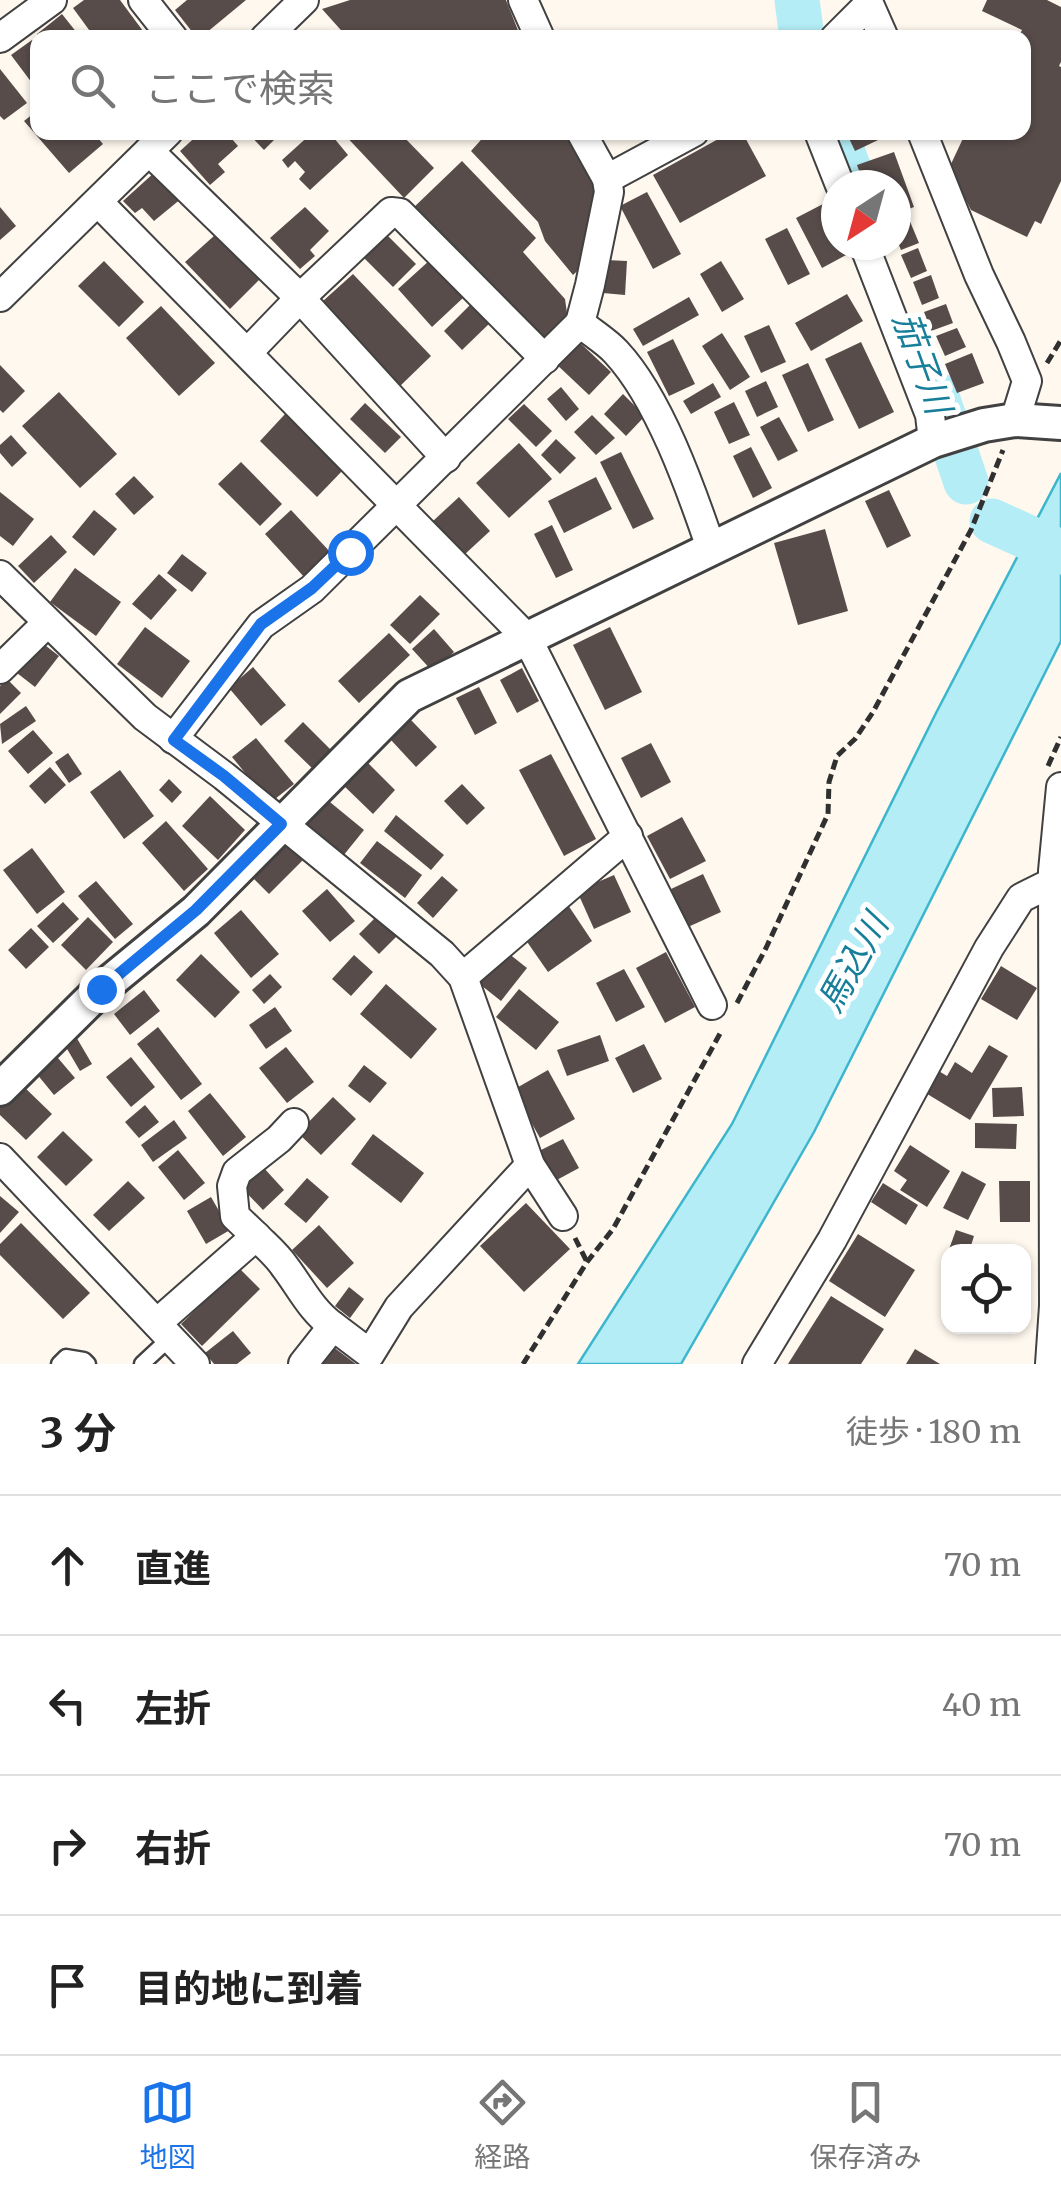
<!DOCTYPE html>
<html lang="ja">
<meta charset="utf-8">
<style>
body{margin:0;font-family:Merriweather,"Noto Sans JP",serif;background:#f6f6f6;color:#222}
.controls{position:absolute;right:30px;bottom:30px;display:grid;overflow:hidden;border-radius:20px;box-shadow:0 2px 8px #0004}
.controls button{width:90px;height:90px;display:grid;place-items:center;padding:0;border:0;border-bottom:2px solid #e0e0e0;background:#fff;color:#222;font:50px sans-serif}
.compass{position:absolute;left:821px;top:170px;width:90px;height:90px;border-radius:50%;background:#fff;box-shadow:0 2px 8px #0004;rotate:216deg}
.stop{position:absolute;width:30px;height:30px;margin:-22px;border:8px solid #1a73e8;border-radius:50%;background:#fff}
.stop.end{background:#1a73e8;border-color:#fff;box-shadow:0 2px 10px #0008}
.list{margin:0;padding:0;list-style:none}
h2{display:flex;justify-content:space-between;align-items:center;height:130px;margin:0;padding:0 40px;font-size:42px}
h2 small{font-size:32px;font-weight:400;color:#767676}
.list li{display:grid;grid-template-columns:65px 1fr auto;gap:30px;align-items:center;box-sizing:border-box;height:140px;padding:0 40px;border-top:2px solid #e0e0e0}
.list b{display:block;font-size:38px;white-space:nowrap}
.list em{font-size:32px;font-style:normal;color:#767676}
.icon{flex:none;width:55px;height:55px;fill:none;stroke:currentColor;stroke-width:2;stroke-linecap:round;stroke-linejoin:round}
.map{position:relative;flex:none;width:1061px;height:1364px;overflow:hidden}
.search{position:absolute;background:#fff;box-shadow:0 2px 8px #0004;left:30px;right:30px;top:30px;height:110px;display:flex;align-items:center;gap:25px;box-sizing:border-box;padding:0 35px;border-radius:20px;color:#767676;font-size:38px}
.sheet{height:690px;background:#fff}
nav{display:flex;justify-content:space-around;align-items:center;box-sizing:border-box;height:140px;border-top:2px solid #e0e0e0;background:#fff;font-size:28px;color:#767676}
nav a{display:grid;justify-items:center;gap:5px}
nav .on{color:#1a73e8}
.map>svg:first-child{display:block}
.water{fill:#b4edf6;stroke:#3bb6ce;stroke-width:2.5}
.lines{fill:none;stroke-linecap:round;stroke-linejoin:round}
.river{stroke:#b4edf6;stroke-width:45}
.building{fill:#574c4a}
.service-casing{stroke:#414141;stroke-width:19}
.minor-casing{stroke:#414141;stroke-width:32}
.tertiary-casing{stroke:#414141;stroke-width:38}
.path{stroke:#303030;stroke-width:5;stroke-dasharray:10 5;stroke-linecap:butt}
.service{stroke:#fff;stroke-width:14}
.minor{stroke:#fff;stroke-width:28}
.tertiary{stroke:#fff;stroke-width:32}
.route{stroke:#1a73e8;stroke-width:12}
.labels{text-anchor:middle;stroke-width:10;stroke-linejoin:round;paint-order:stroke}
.water-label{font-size:35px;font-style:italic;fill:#177f9a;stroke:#fff}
</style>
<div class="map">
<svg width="1061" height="1364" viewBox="0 0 1061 1364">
<rect width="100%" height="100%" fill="#fff8ef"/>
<polygon class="water" points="1061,473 1061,641 814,1132 681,1364 578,1364 732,1124 936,713"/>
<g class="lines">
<g class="river">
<polyline points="797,0 802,38"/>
<polyline points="835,132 855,185"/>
<polyline points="936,394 966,482"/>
<polyline points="992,521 1060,552"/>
</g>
</g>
<g class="building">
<polygon points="84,0 120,0 143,31 134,38 95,38 73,8"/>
<polygon points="187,0 246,0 200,38 197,38 175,10"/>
<polygon points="350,0 506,0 521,38 348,38 322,9"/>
<polygon points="987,0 1047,0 1061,7 1061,62 1059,66 1061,67 1061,181 1041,224 1035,221 1027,237 971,210 953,175 951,164 966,132 1024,132 1024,38 1018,38 1022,30 982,11"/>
<polygon points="62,14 81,38 39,38 37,34"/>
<polygon points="32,40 38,48 38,91 11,55"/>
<polygon points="0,69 27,103 4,120 0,116"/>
<polygon points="38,110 38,132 93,132 103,144 69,173 24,121"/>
<polygon points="201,132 226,132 238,146 218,164 225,172 210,185 180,151"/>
<polygon points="247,132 282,132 264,150"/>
<polygon points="313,132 329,132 348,155 310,190 299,179 305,172 295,161 288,168 282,160"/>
<polygon points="342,132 399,132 434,168 404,198"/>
<polygon points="488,132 570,132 595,177 586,263 573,275 545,241 538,222 471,151"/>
<polygon points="731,132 742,132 766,176 680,223 653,175"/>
<polygon points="846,132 895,132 855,151"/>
<polygon points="894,152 914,207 896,214 896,185 864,185 857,165"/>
<polygon points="462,161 536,238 523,252 565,299 567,313 566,330 545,350 411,210"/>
<polygon points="156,171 182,198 154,221 142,208 135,213 123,201"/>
<polygon points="647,192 681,254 653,269 620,206"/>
<polygon points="823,204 836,230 836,245 844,245 848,254 822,268 796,218"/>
<polygon points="0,207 16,226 0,240"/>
<polygon points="305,207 329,231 310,250 315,256 300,269 270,238"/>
<polygon points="909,219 919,243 901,250 896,238 896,224"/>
<polygon points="787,228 810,274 788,285 765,239"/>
<polygon points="384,232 416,264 393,287 361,255"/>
<polygon points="215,235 260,279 230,309 185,262"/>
<polygon points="918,248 927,271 911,278 901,255"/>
<polygon points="430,260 464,297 432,327 398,289"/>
<polygon points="606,260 627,261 625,295 603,293"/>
<polygon points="104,261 144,302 119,327 78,286"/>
<polygon points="721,261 744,299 722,312 700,274"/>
<polygon points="353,274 431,356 397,389 335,323 331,309 323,301"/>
<polygon points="931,275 939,298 922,305 913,282"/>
<polygon points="847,294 863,321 811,351 795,323"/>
<polygon points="689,297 699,315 643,346 633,329"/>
<polygon points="473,302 492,321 462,350 444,331"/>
<polygon points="946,304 953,323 931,331 924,312"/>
<polygon points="161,306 215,363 179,396 126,338"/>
<polygon points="769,325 786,362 761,373 744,336"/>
<polygon points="957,328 966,347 945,356 936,336"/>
<polygon points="722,333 750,377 730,390 702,346"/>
<polygon points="576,339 611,372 589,395 554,362"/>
<polygon points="673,339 695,384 669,396 647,352"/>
<polygon points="861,342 894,412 859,429 825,359"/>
<polygon points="972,353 984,383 957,393 945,364"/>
<polygon points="808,363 834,420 808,432 782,375"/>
<polygon points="0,365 25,391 3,413 0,410"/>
<polygon points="766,381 778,407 757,417 745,391"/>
<polygon points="713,383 721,397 691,414 683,401"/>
<polygon points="561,387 579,409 566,421 547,399"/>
<polygon points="59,392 117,454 80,488 22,426"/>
<polygon points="623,394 645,416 626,436 604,414"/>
<polygon points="734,402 750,435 729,444 714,412"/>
<polygon points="365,403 401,437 385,453 350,419"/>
<polygon points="524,404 552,431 536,447 508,419"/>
<polygon points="286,413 344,469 317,497 260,441"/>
<polygon points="592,415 615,438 596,455 574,432"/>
<polygon points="779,417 798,451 778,461 760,427"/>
<polygon points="11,435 27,453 12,467 0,453 0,445"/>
<polygon points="556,439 576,458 560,474 541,455"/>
<polygon points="519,443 552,479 509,518 476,483"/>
<polygon points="751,447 772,488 753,498 733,456"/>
<polygon points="621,452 654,519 633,529 600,462"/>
<polygon points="241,462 282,504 260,526 218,484"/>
<polygon points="134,476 154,497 134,515 115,494"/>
<polygon points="596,477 612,509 564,533 548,501"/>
<polygon points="889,490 911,536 887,548 865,501"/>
<polygon points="0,492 34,519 13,546 0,536"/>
<polygon points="459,497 490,531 464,555 433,521"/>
<polygon points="94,510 117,529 94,556 72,537"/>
<polygon points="291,510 332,554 305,578 265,534"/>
<polygon points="552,525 573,570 556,578 534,534"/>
<polygon points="825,529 848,611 798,625 774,543"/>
<polygon points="51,535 67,552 34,583 18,566"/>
<polygon points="182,554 207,573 192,592 167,573"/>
<polygon points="75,568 121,602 96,636 50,602"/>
<polygon points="159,574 177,590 151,620 132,604"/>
<polygon points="420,595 440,614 410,644 390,625"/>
<polygon points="145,627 190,661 162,698 117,664"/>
<polygon points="610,627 642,692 605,710 573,645"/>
<polygon points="434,629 454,652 433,672 412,649"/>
<polygon points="389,633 410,655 359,703 338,681"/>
<polygon points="41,642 59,656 35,687 17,673"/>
<polygon points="253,667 286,705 261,726 229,688"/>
<polygon points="522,668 539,701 517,713 500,680"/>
<polygon points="7,679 21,693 0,714 0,686"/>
<polygon points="479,687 497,723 475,735 456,698"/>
<polygon points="26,706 36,721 2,744 0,724"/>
<polygon points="411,720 437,747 416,767 391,740"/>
<polygon points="303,722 332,751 314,770 284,741"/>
<polygon points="33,730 53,753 28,774 8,751"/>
<polygon points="256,738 294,784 270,803 232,757"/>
<polygon points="651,743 671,782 641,798 621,758"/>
<polygon points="68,753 82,774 69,783 55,762"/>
<polygon points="551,754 596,839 564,856 519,770"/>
<polygon points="364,759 395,790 373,814 341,783"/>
<polygon points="50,767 66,785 45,804 29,786"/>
<polygon points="120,770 154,816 124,839 90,792"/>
<polygon points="169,779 182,792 172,803 159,790"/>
<polygon points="462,784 485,808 467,825 444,801"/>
<polygon points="210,796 245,830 218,860 182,826"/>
<polygon points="325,798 364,830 343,856 304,824"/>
<polygon points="396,815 444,855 431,870 384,831"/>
<polygon points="682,817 706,861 670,879 647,836"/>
<polygon points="166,821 208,869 184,891 142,843"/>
<polygon points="282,839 304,859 269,894 248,873"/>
<polygon points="377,841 422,875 405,898 360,863"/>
<polygon points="32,848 65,892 37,914 3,870"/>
<polygon points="703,874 721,912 688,927 671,889"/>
<polygon points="614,875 631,912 594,929 577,891"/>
<polygon points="442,876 458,890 433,918 417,903"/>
<polygon points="96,881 133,924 115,939 78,896"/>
<polygon points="327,889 355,921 330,942 302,911"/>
<polygon points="63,902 79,919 53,943 37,926"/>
<polygon points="568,905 592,941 548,972 523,936"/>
<polygon points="241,910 279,954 251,978 214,933"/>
<polygon points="383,910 403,930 379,954 359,934"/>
<polygon points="88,917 113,942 86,970 61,945"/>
<polygon points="31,928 49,947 26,969 8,950"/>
<polygon points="503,949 527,968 501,1001 477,982"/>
<polygon points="666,952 695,1007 665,1023 636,968"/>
<polygon points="201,954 240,992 215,1018 176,980"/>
<polygon points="354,955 373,972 351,996 332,979"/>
<polygon points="1001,966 1037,988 1017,1020 981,999"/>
<polygon points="624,969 645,1007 616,1022 596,983"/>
<polygon points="270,974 282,987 264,1004 252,990"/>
<polygon points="386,984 437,1029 411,1059 360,1014"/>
<polygon points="519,989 559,1022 536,1050 496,1017"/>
<polygon points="144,990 160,1011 130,1035 114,1014"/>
<polygon points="275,1007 292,1031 266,1049 249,1025"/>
<polygon points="158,1027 202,1084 181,1100 137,1044"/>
<polygon points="75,1035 92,1064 80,1071 63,1042"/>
<polygon points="600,1035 609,1061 567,1076 557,1050"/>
<polygon points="644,1044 662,1079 633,1093 615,1058"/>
<polygon points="989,1045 1008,1056 970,1120 924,1092 937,1070 947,1076 955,1062 972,1073"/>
<polygon points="286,1047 314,1082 287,1103 259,1068"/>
<polygon points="52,1051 75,1078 54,1095 32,1068"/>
<polygon points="131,1057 155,1087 131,1107 106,1077"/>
<polygon points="364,1065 387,1083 370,1103 348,1086"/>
<polygon points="548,1070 575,1119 540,1138 513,1090"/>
<polygon points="20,1083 52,1114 26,1140 0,1115 0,1103"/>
<polygon points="1022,1087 1024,1116 993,1117 992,1088"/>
<polygon points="210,1093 246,1137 223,1156 188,1111"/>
<polygon points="333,1097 356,1119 321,1155 298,1133"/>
<polygon points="145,1105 159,1122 139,1138 125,1122"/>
<polygon points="174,1120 187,1138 153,1162 141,1145"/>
<polygon points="975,1123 1017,1124 1016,1149 975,1148"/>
<polygon points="63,1131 93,1160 66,1186 37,1157"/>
<polygon points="373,1134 424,1173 401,1203 351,1164"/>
<polygon points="563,1139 579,1168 553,1182 537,1152"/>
<polygon points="910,1145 950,1171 927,1207 900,1190 907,1180 894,1171"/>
<polygon points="178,1150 205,1183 184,1200 158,1167"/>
<polygon points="263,1167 284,1190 263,1210 241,1187"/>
<polygon points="962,1171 986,1184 968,1220 943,1208"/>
<polygon points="307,1178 329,1197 306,1223 284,1204"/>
<polygon points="128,1181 145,1198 109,1231 93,1215"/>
<polygon points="999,1181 1030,1181 1030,1222 1000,1222"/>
<polygon points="883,1183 918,1205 906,1225 871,1202"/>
<polygon points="0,1196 19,1212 0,1233"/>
<polygon points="211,1197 230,1230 206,1244 187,1211"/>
<polygon points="526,1203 570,1249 524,1292 480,1246"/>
<polygon points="21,1223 90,1293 63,1319 0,1255 0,1244"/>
<polygon points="319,1225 354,1263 327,1288 292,1250"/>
<polygon points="956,1230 974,1236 969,1252 948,1252"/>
<polygon points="858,1234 915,1270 885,1317 829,1281"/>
<polygon points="239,1268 260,1289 202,1346 181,1324"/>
<polygon points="349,1287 364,1299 350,1318 335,1306"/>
<polygon points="831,1296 884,1329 861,1364 788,1364"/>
<polygon points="233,1331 251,1353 237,1364 214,1364 205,1353"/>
<polygon points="332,1346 356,1364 318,1364"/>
<polygon points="915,1349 940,1364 906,1364"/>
</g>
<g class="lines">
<g class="service-casing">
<g id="service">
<polyline points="59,1364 66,1357 84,1360 88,1364"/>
<polyline points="142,1364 170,1338"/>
</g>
</g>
<g class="minor-casing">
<g id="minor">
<polyline points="143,0 173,38"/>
<polyline points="523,0 540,38"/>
<polyline points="0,38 52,0"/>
<polyline points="265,38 304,0"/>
<polyline points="835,38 869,4 884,38"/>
<path d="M581,132L607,179L609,192L590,285L580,323C592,333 606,341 616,352C659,398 691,489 711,548"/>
<polyline points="819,132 840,185"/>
<polyline points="922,132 979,275 1011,342 1027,381 1015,420"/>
<polyline points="149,151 300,298 446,458"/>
<polyline points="607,179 694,132"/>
<polyline points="98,202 527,638 712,1005"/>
<polyline points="864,245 930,415 933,441"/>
<polyline points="0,297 168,132"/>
<polyline points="248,352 300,298 391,212 400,213 545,359"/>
<polyline points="0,575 145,717 224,776 442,954 463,977 530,1165 563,1216"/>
<polyline points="0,669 47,623"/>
<polyline points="173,739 261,625 312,589 580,323"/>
<polyline points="1061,787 1053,871 1054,1306 1061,1319"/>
<polyline points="463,977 628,836"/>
<polyline points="0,1158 195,1364"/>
<polyline points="256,1236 235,1216 232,1186 237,1172 279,1139 294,1123"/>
<path d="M157,1323L256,1236C266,1246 277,1255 285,1267C301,1288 311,1310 333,1326"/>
<polyline points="303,1364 333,1326 370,1354 399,1307 530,1165"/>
<polyline points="757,1364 832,1240 989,948 1021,898 1053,882"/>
<polyline points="1050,1364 1054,1306"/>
</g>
</g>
<g class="tertiary-casing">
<polyline id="tertiary" points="0,1089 101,989 196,911 409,696 933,441 984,425 1015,420 1061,423"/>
</g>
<g class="path">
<polyline points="1047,363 1061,340"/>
<polyline points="1048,766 1061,737"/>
<polyline points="737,1003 766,948 828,814 829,782 837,756 855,739 873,712 971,530 1003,450"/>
<polyline points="575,1238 587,1262"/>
<polyline points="523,1364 587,1262 613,1229 722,1030"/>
</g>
<use href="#service" class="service"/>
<use href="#minor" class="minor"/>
<use href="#tertiary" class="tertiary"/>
</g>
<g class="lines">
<polyline class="route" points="101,989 196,910 281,824 224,776 174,740 261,624 312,588 350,552"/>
</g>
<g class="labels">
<g class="water-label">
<text transform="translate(922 363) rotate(70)" y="12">茄子川</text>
<text transform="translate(853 963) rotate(-61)" y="12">馬込川</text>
</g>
</g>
</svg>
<div class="controls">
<button><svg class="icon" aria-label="locate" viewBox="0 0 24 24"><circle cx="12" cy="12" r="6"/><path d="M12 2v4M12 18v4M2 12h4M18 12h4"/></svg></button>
</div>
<svg class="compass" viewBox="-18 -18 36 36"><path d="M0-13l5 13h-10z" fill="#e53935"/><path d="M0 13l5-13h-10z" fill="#767676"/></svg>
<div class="stop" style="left:350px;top:552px"></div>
<div class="stop end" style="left:101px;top:989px"></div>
<div class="search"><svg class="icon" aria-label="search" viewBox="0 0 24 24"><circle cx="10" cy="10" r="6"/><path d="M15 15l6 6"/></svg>ここで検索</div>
</div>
<section class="sheet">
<h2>3 分<small>徒歩 · 180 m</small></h2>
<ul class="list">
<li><svg class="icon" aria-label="ahead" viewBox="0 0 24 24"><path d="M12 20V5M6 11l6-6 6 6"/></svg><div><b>直進</b></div><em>70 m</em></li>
<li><svg class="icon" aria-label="left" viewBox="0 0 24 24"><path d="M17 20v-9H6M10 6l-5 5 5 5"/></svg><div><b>左折</b></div><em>40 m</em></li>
<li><svg class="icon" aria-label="right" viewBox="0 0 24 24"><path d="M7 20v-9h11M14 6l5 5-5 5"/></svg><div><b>右折</b></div><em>70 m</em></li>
<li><svg class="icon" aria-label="arrive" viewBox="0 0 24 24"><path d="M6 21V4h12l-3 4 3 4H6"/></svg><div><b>目的地に到着</b></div></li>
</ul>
</section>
<nav>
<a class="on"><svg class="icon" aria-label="map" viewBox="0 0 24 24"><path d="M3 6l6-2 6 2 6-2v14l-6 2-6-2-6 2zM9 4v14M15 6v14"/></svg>地図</a>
<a><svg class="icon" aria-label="directions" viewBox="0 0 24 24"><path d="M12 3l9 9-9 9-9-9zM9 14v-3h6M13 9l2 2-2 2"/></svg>経路</a>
<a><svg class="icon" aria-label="saved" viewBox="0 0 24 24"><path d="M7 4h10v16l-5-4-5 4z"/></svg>保存済み</a>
</nav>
